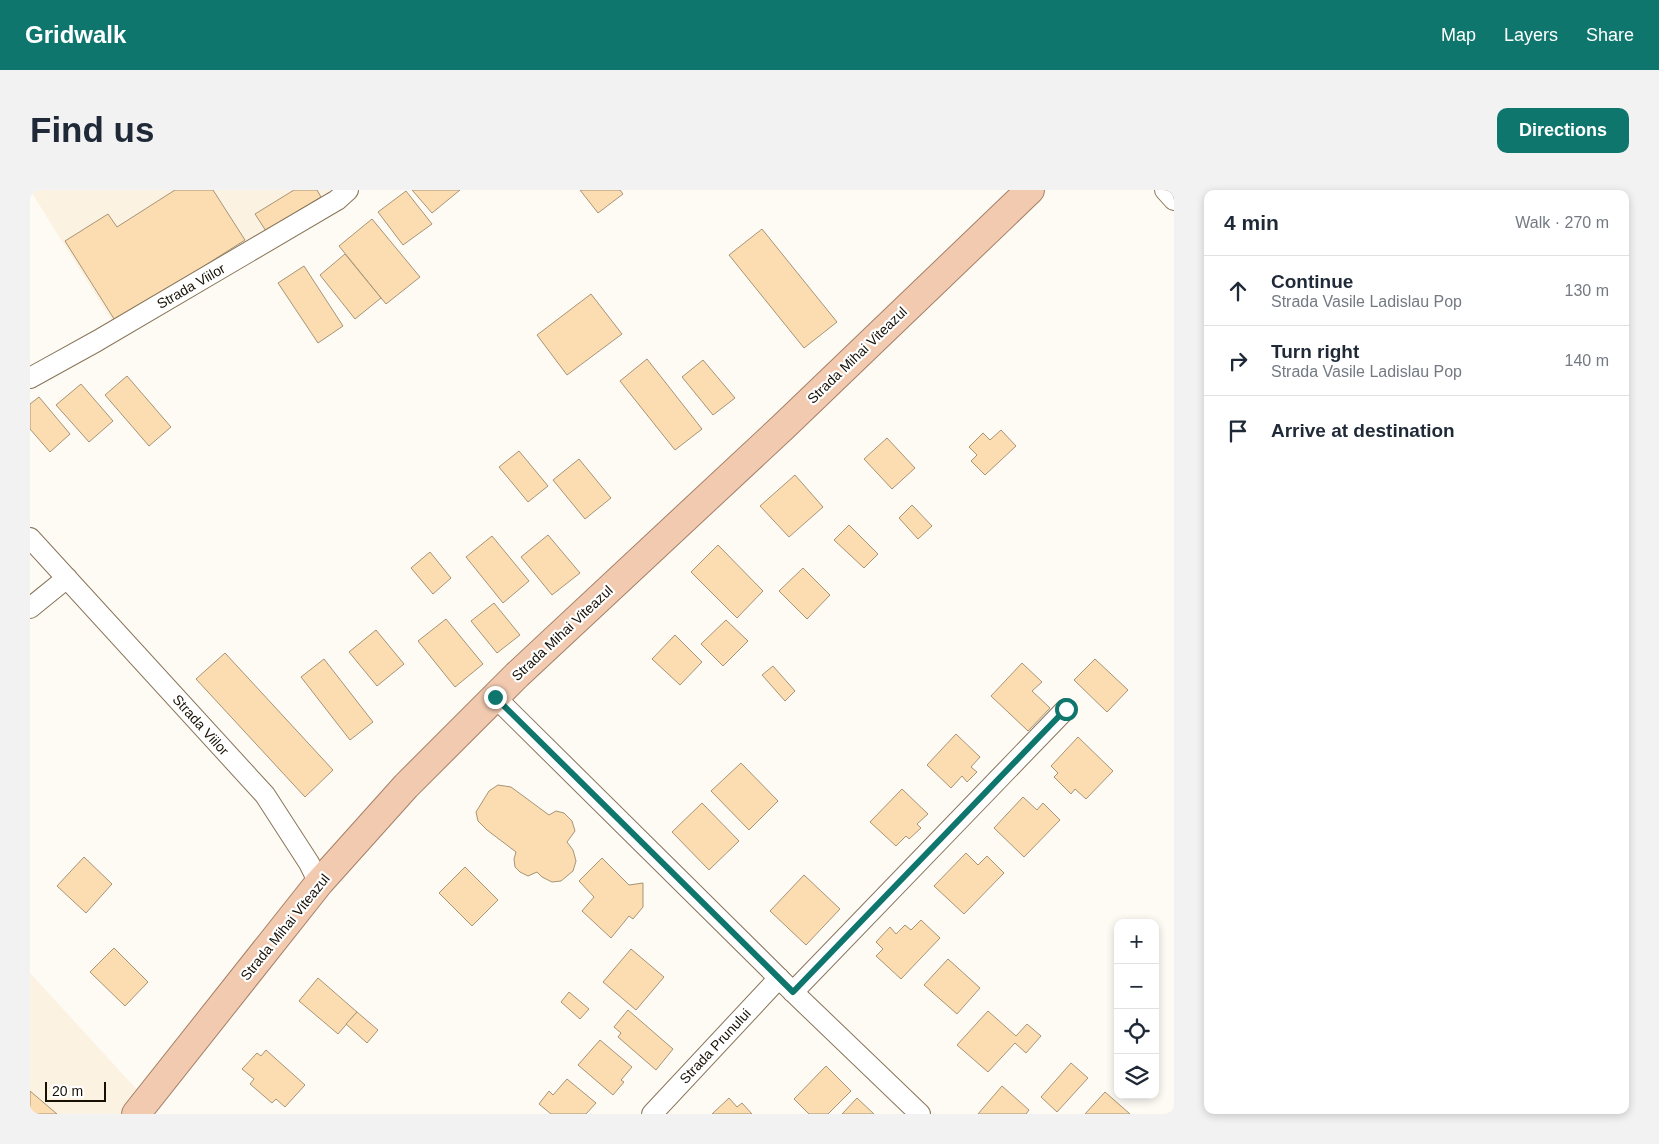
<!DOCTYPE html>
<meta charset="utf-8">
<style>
body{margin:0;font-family:Arial,sans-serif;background:#f2f2f3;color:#1f2937}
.controls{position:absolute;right:15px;bottom:15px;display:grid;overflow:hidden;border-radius:10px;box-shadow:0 2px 8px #0003}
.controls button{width:45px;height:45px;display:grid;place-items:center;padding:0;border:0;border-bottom:1px solid #e0e1e3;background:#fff;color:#1f2937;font:25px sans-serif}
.scale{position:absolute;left:15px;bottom:12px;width:61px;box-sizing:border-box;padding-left:5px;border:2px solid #171005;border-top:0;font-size:14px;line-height:18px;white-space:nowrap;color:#171005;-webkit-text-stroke:4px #fff;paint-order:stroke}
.stop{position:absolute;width:15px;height:15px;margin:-11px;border:4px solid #0f766e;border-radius:50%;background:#fff}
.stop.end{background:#0f766e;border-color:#fff;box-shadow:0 1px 5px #0008}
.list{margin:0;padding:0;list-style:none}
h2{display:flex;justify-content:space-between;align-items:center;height:65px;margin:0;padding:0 20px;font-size:21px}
h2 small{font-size:16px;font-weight:400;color:#747a83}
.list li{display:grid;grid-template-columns:32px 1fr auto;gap:15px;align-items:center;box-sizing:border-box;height:70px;padding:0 20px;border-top:1px solid #e0e1e3}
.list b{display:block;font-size:19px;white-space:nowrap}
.list p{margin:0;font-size:16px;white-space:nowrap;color:#747a83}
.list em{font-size:16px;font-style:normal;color:#747a83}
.icon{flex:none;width:28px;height:28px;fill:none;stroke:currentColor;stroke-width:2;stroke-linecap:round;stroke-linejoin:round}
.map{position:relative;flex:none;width:1144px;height:924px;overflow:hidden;border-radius:10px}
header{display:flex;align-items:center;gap:30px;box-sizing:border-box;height:70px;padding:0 25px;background:#0f766e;color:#fff}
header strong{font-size:24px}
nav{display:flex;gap:28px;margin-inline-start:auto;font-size:18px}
.intro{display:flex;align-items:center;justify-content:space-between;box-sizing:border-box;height:120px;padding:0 30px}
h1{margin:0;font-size:35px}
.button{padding:12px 22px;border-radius:10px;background:#0f766e;color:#fff;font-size:18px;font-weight:700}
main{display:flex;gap:30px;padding:0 30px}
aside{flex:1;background:#fff;border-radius:10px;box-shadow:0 2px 8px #0003}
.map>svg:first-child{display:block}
.built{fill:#fcf2e2}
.building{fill:#fbddb1;stroke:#a79477}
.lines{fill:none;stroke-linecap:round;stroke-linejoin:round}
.minor-casing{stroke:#887559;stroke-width:22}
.trunk-casing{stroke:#a38068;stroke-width:30}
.minor{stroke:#fff;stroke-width:20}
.trunk{stroke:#f2cab0;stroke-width:28}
.route{stroke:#0f766e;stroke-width:6}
.labels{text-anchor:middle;stroke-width:4.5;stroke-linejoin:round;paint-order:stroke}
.street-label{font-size:14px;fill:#171005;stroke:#fff}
</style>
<header>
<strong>Gridwalk</strong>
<nav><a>Map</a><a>Layers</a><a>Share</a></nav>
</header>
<div class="intro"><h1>Find us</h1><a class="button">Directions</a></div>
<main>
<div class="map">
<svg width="1144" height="924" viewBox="0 0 1144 924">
<rect width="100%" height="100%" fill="#fefaf4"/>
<g class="built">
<polygon points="0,0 305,0 85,136"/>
<polygon points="0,783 111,904 95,924 0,924"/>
</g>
<g class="building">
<polygon points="145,0 183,0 215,50 86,132 35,51 78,24 87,37"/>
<polygon points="264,0 287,0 291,7 236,41 225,24"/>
<polygon points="382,0 430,0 402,23"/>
<polygon points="550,0 590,0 593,4 568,23"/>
<polygon points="376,1 402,34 373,55 348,22"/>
<polygon points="342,29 390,87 356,114 309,56"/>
<polygon points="732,39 807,132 774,158 699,65"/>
<polygon points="315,64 351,108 325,129 290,85"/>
<polygon points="274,76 313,136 288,153 248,93"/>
<polygon points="561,104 592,144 537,185 507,145"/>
<polygon points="617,169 672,239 645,260 590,191"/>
<polygon points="673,170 705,208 683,225 652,187"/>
<polygon points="97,186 141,237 119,256 75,205"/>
<polygon points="51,194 83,231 59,252 26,215"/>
<polygon points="9,207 40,244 20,262 0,239 0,214"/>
<polygon points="971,240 986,256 955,285 941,271 947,265 939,257 953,243 960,250"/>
<polygon points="857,248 885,278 862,299 834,269"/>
<polygon points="489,261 518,296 498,312 469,277"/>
<polygon points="549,269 581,308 555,329 523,290"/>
<polygon points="765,285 793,317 759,347 730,316"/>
<polygon points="882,315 902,336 888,349 869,328"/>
<polygon points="819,335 848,364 834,378 804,350"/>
<polygon points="518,345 550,383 522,405 491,367"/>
<polygon points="462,346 499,391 473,413 436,367"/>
<polygon points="688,355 733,401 707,428 661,382"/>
<polygon points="400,362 421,388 403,404 381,378"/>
<polygon points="773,378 800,405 777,429 749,401"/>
<polygon points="464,413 490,445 467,463 441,431"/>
<polygon points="416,429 453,474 425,497 388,451"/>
<polygon points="696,430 718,451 693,476 671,454"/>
<polygon points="346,440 374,474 347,496 319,462"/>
<polygon points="645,445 672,472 650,495 622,469"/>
<polygon points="195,463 303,580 275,607 166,489"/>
<polygon points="294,469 343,532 320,550 271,487"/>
<polygon points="1065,469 1098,500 1077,522 1044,490"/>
<polygon points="992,473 1012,492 1002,501 1020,518 998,541 961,506"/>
<polygon points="743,476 765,501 755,511 732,485"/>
<polygon points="926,544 950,567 941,577 947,582 937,592 932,586 921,598 897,575"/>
<polygon points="1048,547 1083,581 1056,609 1045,599 1041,604 1024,587 1028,583 1021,576"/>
<polygon points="711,573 748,611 719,640 681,601"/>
<polygon points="468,595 481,597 519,625 526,621 534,623 542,631 545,641 537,652 543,660 546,671 543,681 531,691 522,692 512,687 507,682 498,686 490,682 485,677 484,669 486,662 457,640 448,631 446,622 459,601"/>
<polygon points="872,599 898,624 887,634 891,638 879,649 876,646 866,656 840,632"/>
<polygon points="993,607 1007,620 1013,613 1030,630 994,667 964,638"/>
<polygon points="672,613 709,651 679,680 642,642"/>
<polygon points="936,663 948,675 957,666 974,683 934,724 904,696"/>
<polygon points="54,667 82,694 56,723 27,696"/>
<polygon points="572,668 599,695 613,693 613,717 603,729 599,726 581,748 552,721 564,707 549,691"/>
<polygon points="435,677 468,710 442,736 409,703"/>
<polygon points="774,685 810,719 776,755 740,721"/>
<polygon points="891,730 910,748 871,789 846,766 853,759 846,752 860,737 866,744 875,735 881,740"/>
<polygon points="84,758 118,792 95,816 60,782"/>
<polygon points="601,759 634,787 606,820 573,792"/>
<polygon points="918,769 950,798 927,824 894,795"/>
<polygon points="288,788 327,822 308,844 269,811"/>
<polygon points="539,802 559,819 550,829 531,812"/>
<polygon points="598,820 643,859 626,880 588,847 591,843 584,837"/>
<polygon points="958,821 986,846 997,834 1011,846 996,863 985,853 958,882 927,855"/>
<polygon points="327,822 348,840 337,853 316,834"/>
<polygon points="570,850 602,877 591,890 594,892 583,905 548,875"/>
<polygon points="236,860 275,895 255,917 246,909 242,913 220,894 224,889 212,879 227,863 231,866"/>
<polygon points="1041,873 1058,888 1027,922 1011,907"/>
<polygon points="796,876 821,901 798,924 779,924 764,909"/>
<polygon points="537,889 566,913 556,924 521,924 509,914 519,901 523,905"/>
<polygon points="972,896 999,920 996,924 948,924"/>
<polygon points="0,901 27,924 0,924"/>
<polygon points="1075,902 1100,924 1055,924"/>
<polygon points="699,908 707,917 712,913 722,924 682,924"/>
<polygon points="827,908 844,924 812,924"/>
</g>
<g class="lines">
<g class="minor-casing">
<g id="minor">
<polyline points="1135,0 1144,10"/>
<polyline points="0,188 67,151 307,10 318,0"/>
<polyline points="0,348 235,605 279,673 289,693"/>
<polyline points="0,418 37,388"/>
<polyline points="465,507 763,802 890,924"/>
<polyline points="763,802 1036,519"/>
<polyline points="622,924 749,788"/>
</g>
</g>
<g class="trunk-casing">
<polyline id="trunk" points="106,924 289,693 376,596 487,485 754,236 1000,0"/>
</g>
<use href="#minor" class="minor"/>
<use href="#trunk" class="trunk"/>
</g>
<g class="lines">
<polyline class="route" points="465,507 763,802 1036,519"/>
</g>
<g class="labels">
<g class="street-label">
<text transform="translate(161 96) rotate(-30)" y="5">Strada Viilor</text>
<text transform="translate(827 165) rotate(-44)" y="5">Strada Mihai Viteazul</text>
<text transform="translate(532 443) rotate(-43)" y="5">Strada Mihai Viteazul</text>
<text transform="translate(171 535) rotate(48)" y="5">Strada Viilor</text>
<text transform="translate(255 737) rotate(-51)" y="5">Strada Mihai Viteazul</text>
<text transform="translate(685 856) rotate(-47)" y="5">Strada Prunului</text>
</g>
</g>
</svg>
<div class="controls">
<button>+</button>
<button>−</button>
<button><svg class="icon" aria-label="locate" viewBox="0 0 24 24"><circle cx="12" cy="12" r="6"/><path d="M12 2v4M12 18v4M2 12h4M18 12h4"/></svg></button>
<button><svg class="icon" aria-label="layers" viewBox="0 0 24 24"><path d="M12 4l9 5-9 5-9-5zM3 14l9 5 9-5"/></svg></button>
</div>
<div class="scale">20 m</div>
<div class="stop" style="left:1036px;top:519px"></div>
<div class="stop end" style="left:465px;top:507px"></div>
</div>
<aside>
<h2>4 min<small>Walk · 270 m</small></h2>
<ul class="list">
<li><svg class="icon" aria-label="ahead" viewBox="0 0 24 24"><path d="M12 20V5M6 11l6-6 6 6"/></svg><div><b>Continue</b><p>Strada Vasile Ladislau Pop</p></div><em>130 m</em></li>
<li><svg class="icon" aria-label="right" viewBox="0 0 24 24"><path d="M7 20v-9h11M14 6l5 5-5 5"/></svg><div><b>Turn right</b><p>Strada Vasile Ladislau Pop</p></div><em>140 m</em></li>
<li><svg class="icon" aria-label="arrive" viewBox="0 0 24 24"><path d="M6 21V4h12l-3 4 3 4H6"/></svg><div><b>Arrive at destination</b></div></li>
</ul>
</aside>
</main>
